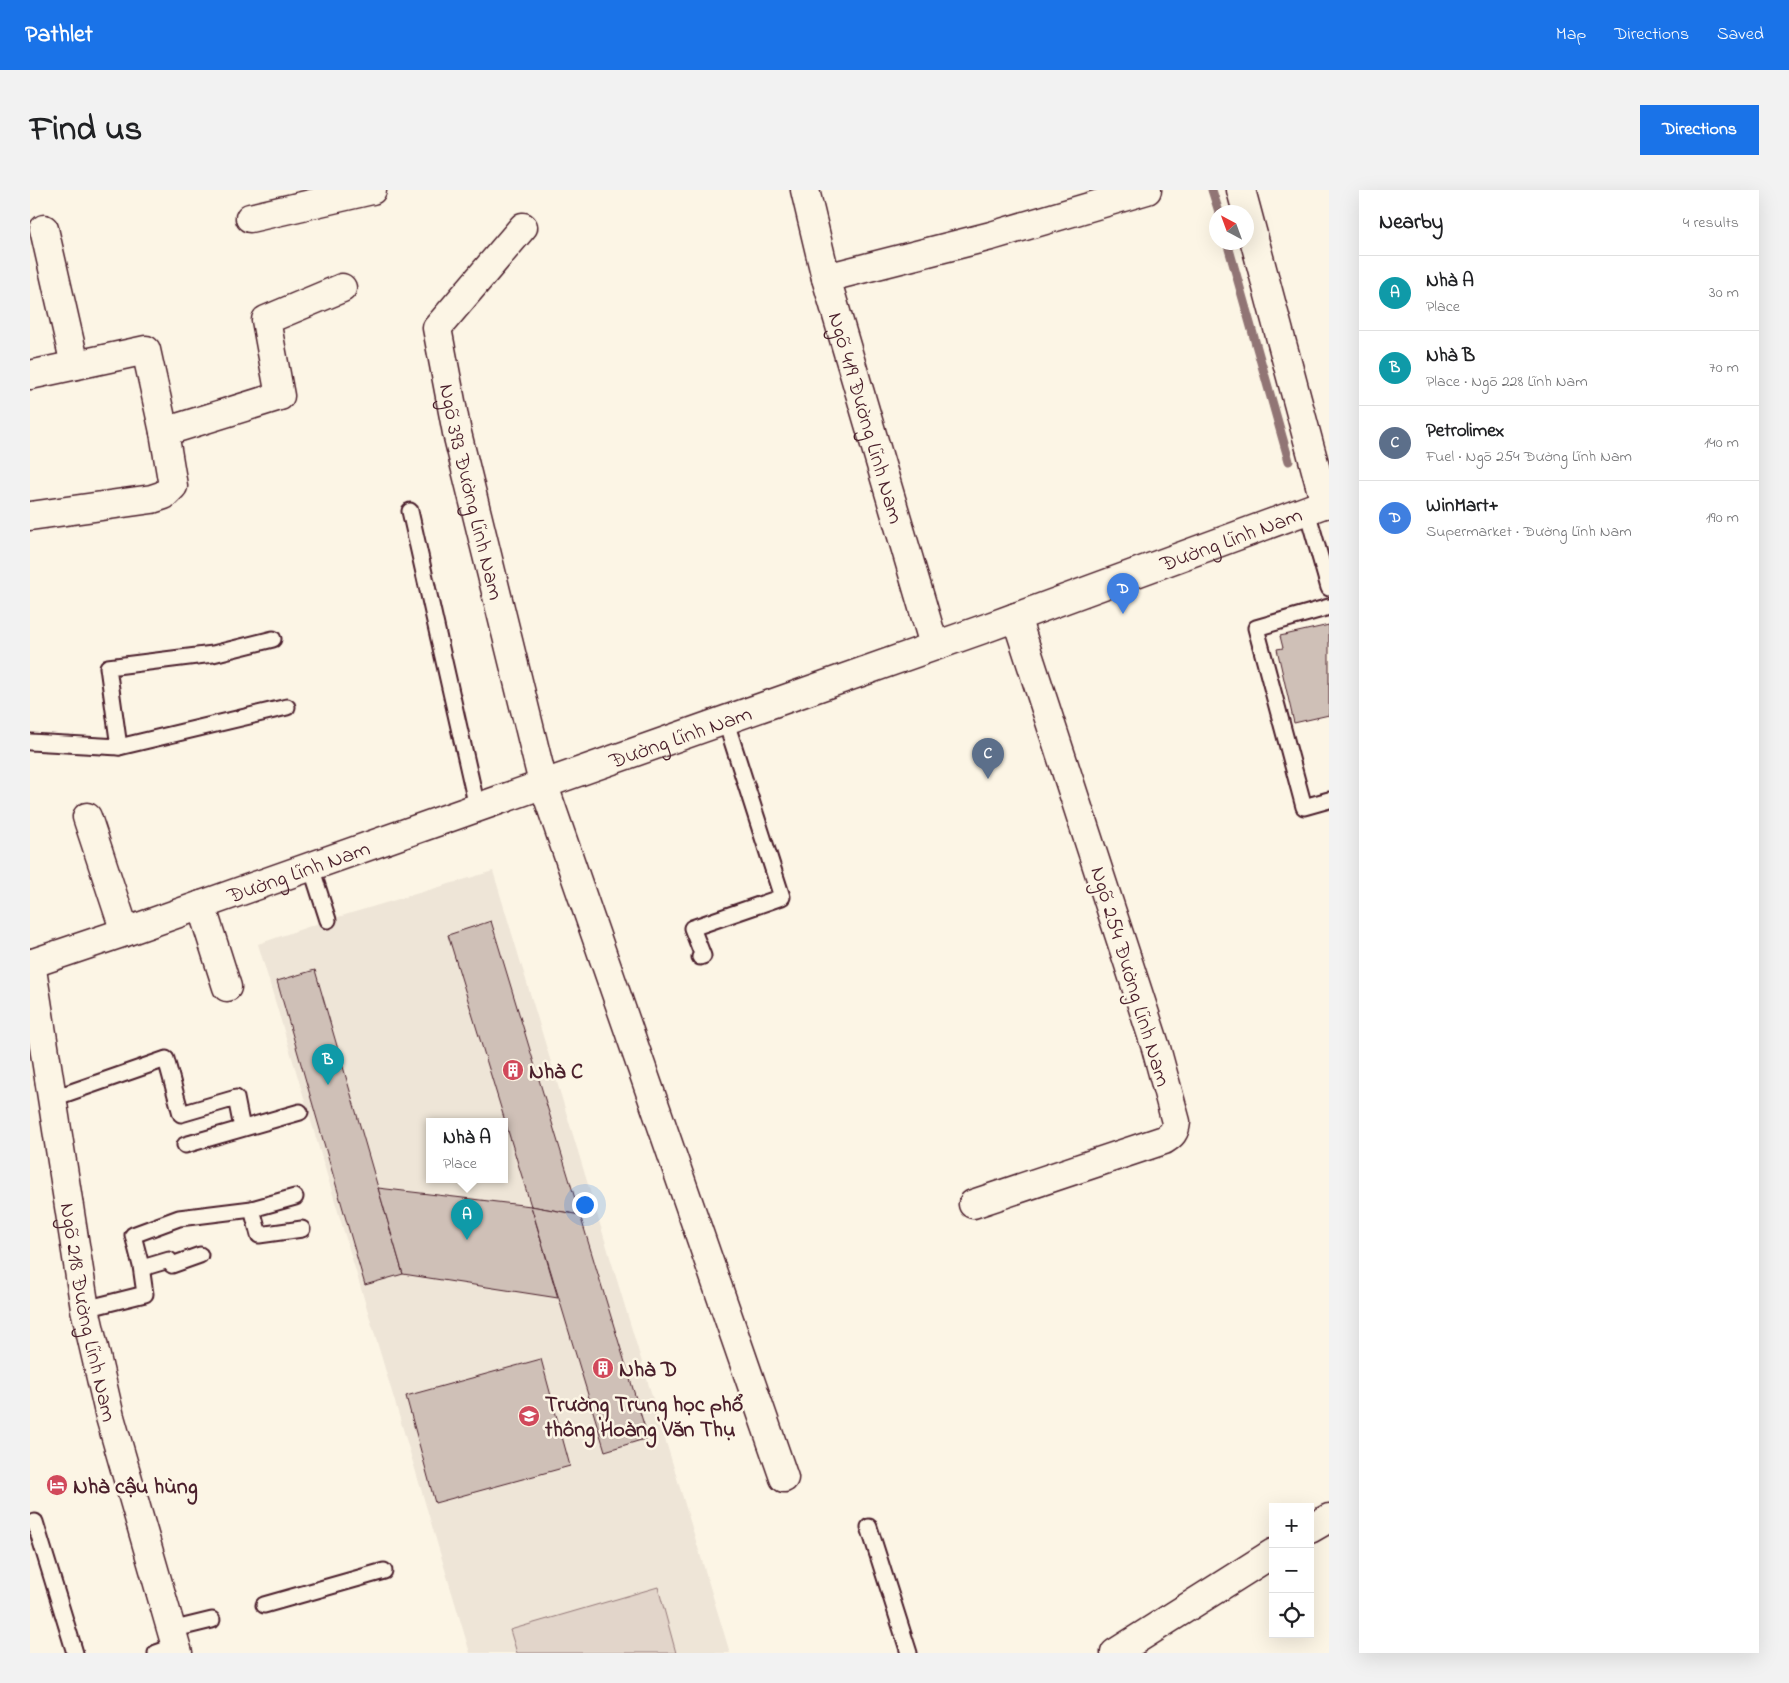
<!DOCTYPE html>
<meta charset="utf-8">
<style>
body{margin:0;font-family:"Indie Flower",sans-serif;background:#f2f2f2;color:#202124}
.controls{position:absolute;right:15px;bottom:15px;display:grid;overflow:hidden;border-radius:0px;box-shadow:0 5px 20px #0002}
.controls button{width:45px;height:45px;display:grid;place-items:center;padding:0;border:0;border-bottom:1px solid #e0e0e0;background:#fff;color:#202124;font:25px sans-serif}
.compass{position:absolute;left:1179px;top:15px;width:45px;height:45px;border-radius:50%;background:#fff;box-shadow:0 5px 20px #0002;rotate:319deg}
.you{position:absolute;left:554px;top:1014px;width:18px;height:18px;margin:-12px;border:4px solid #fff;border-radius:50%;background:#1a73e8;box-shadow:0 0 0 8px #1a73e833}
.badge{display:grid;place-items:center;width:32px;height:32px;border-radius:50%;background:#1a73e8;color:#fff;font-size:16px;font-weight:700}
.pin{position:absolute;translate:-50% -41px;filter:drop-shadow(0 1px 2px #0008)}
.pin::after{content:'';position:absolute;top:26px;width:18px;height:15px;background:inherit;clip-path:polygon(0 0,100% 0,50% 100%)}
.popup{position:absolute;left:396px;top:928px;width:82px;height:65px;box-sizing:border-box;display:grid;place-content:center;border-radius:0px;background:#fff;filter:drop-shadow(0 1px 4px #0005);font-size:16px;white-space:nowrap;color:#757577}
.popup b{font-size:19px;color:#202124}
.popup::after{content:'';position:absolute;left:50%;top:100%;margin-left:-10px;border:10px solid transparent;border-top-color:#fff}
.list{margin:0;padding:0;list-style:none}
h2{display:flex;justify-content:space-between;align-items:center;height:65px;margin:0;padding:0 20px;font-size:21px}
h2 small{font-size:16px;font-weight:400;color:#757577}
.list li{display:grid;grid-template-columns:32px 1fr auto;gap:15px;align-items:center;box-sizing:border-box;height:75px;padding:0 20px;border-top:1px solid #e0e0e0}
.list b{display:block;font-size:19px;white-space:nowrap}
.list p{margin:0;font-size:16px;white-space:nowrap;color:#757577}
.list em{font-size:16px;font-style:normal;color:#757577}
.icon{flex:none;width:28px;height:28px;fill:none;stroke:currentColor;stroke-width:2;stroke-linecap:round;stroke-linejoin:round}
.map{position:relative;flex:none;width:1299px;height:1463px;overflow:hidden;border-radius:0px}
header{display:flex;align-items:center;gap:30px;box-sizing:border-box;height:70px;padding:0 25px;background:#1a73e8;color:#fff}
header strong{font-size:24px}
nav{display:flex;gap:28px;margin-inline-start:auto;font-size:18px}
.intro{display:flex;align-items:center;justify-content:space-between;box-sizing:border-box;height:120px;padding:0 30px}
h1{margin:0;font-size:35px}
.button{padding:12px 22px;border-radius:0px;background:#1a73e8;color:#fff;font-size:18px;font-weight:700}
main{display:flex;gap:30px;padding:0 30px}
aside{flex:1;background:#fff;border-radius:0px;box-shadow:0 5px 20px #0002}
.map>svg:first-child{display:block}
.built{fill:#eee5d7;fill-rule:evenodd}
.green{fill:#e2d5ca;stroke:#967a7a}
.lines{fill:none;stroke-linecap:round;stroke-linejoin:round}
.stream{stroke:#917474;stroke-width:9}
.building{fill:#cfc0b7;stroke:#4a1f2b}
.service-casing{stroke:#4a1f2b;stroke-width:19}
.minor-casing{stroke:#4a1f2b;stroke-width:31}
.secondary-casing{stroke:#4a1f2b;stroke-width:31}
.service{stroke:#fcf5e5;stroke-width:15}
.minor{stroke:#fcf5e5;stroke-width:28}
.secondary{stroke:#fcf5e5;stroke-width:28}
.labels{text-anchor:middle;stroke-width:5;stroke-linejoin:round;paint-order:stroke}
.street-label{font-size:22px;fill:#4a1f2b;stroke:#fcf5e5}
.poi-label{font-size:22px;font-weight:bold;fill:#4a1f2b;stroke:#fcf5e5;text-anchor:start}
</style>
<header>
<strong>Pathlet</strong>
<nav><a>Map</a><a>Directions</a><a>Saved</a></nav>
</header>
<div class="intro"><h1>Find us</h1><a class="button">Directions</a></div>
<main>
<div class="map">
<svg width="1299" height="1463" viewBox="0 0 1299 1463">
<rect width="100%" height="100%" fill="#fcf5e5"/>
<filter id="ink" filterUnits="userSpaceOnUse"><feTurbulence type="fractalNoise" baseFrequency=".02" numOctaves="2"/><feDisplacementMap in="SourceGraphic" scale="10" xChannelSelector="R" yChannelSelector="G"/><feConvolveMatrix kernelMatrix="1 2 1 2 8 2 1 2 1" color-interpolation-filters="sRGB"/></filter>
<g filter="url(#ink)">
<path class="built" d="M463,681L700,1463H440L228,754L298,730ZM400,931H474V989H400Z"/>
<polygon class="green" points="628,1397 646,1463 487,1463 480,1440"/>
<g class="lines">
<g class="stream">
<polyline points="1182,0 1189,22"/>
<polyline points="1197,52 1259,271"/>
</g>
</g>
<g class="building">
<polygon points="1299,435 1299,525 1264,533 1247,459 1253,458 1250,446"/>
<polygon points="461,731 550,1025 501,1016 418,745"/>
<polygon points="285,780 373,1084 335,1095 247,791"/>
<polygon points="348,998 501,1016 528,1108 373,1084"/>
<polygon points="501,1016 550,1025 618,1248 575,1261"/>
<polygon points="511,1169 540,1276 405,1313 376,1206"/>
</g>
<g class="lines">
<g class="service-casing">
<g id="service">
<polyline points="380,321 447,617"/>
<polyline points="1277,321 1299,398"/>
<polyline points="1299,417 1226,438 1274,617 1299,610"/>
<polyline points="0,552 89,557 257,517"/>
<polyline points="89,557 78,477 183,464 243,449"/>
<polyline points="281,677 298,730"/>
<polyline points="670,767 673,766 662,738 752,707 695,529"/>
<polyline points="21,909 136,869 151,924 206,908 212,938"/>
<polyline points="155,955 270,922"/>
<polyline points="222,1019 229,1045 272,1039"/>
<polyline points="112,1078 139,1070 142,1075 170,1065"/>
<polyline points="55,1119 115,1104 111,1076 103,1045 149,1028 222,1019 265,1007"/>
<polyline points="5,1332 45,1463"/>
<polyline points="839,1337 879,1463"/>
<polyline points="234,1415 354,1381"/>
<polyline points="141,1440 182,1430"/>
<polyline points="126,1463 146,1456"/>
</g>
</g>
<g class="minor-casing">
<g id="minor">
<path id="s1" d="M775,0L796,88L904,455"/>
<polyline points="1211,0 1295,314"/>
<polyline points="220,28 342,0"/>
<path id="s2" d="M493,37L407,138L427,243L513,593L754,1288"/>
<polyline points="14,39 45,175"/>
<polyline points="796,88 961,46 1117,0"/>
<polyline points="0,185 116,160 134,242 143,296 134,305 122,309 0,326"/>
<polyline points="134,242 250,206 236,130 312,98"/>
<polyline points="57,627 95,742"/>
<polyline points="171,715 197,797"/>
<path id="s3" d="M1,773L55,1119L80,1227L148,1463"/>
<path d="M943,1014L1134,950C1142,945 1145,942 1146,932L1126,858L986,427"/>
<polyline points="1280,1339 1299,1328"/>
<polyline points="1085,1463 1243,1363"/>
</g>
</g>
<g class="secondary-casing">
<g id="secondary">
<path id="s4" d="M0,774L95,742L959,437L1299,312"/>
</g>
</g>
<use href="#service" class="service"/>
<use href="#minor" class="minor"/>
<use href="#secondary" class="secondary"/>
</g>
</g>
<defs>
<g id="building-disc" transform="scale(1.125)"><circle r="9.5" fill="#d1495b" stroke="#fcf5e5"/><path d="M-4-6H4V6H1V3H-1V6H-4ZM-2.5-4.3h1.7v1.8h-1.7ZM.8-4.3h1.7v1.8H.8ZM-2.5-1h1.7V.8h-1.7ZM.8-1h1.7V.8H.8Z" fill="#fff"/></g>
<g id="school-disc" transform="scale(1.125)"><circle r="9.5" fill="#d1495b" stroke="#fcf5e5"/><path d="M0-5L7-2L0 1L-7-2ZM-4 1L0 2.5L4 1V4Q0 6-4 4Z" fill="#fff"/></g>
<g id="hotel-disc" transform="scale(1.125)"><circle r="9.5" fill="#d1495b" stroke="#fcf5e5"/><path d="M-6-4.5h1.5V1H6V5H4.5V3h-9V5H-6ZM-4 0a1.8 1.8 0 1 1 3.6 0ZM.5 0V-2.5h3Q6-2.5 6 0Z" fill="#fff"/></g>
</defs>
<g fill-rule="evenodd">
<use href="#building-disc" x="483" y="880"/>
<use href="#building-disc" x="573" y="1178"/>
<use href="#school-disc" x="499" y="1226"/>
<use href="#hotel-disc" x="27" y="1295"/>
</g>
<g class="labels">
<g class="street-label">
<text dy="8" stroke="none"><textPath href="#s1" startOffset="236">Ngõ 419 Đường Lĩnh Nam</textPath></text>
<text dy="8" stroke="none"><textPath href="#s2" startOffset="300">Ngõ 393 Đường Lĩnh Nam</textPath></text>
<text dy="8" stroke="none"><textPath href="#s4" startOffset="1274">Đường Lĩnh Nam</textPath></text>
<text dy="8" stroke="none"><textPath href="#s4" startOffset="689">Đường Lĩnh Nam</textPath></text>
<text dy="8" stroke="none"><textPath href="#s4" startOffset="284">Đường Lĩnh Nam</textPath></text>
<text transform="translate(1102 786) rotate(73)" y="8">Ngõ 254 Đường Lĩnh Nam</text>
<text dy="8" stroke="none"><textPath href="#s3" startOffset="354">Ngõ 218 Đường Lĩnh Nam</textPath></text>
</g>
<g class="poi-label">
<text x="499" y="888">Nhà C</text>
<text x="589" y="1186">Nhà D</text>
<text x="515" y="1221">Trường Trung học phổ<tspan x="515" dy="25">thông Hoàng Văn Thụ</tspan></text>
<text x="43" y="1303">Nhà cậu hùng</text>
</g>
</g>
</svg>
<div class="controls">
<button>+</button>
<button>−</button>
<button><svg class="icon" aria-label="locate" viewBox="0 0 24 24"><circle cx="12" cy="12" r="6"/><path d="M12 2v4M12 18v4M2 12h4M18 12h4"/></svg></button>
</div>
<svg class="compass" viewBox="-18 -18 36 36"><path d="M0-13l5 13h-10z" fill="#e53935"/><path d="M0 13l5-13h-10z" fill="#757577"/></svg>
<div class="you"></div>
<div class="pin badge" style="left:437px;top:1050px;background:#0f9aa8">A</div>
<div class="popup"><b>Nhà A</b>Place</div>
<div class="pin badge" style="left:298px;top:895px;background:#0f9aa8">B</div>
<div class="pin badge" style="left:958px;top:589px;background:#5c6f8a">C</div>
<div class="pin badge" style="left:1093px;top:424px;background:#3f7fe0">D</div>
</div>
<aside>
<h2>Nearby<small>4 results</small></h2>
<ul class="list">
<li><span class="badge" style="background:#0f9aa8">A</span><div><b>Nhà A</b><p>Place</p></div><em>30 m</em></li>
<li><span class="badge" style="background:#0f9aa8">B</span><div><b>Nhà B</b><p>Place · Ngõ 228 Lĩnh Nam</p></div><em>70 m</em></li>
<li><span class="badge" style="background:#5c6f8a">C</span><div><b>Petrolimex</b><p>Fuel · Ngõ 254 Đường Lĩnh Nam</p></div><em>140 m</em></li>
<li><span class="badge" style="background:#3f7fe0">D</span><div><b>WinMart+</b><p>Supermarket · Đường Lĩnh Nam</p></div><em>190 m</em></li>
</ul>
</aside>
</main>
